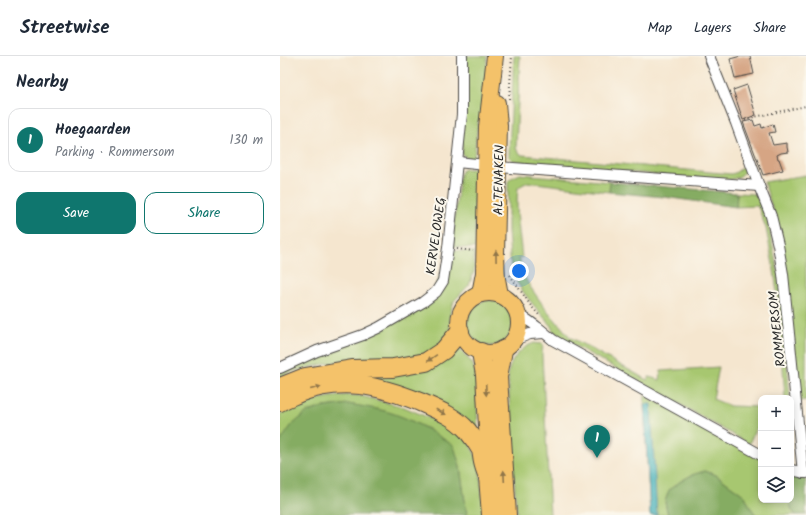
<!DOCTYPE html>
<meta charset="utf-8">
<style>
body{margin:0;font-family:Kalam,sans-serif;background:#f6f6f7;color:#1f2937}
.controls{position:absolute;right:12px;bottom:12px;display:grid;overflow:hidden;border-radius:8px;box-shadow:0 2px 10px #0003}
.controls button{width:36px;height:36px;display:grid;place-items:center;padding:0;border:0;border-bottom:1px solid #e0e1e3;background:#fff;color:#1f2937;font:20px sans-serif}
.you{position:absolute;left:239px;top:215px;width:14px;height:14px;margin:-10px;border:3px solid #fff;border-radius:50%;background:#1a73e8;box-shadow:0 0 0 6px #1a73e833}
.badge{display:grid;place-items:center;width:26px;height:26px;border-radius:50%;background:#0f766e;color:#fff;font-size:13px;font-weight:700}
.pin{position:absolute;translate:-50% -33px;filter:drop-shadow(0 1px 2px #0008)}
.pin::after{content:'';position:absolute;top:21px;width:14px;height:12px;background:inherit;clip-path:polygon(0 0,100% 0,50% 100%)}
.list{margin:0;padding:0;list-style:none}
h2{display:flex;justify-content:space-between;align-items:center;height:52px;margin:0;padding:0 16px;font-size:17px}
h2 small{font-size:13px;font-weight:400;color:#747a83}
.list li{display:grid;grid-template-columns:26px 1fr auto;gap:12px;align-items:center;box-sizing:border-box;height:64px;margin:0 8px 8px;padding:0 8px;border:1px solid #e0e1e3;border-radius:12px}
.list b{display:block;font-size:15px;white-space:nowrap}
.list p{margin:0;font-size:13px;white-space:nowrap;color:#747a83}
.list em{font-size:13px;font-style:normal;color:#747a83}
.actions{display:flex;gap:8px;padding:12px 16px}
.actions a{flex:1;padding:9px 0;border:1px solid #0f766e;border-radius:12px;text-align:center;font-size:14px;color:#0f766e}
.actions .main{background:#0f766e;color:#fff}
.icon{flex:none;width:22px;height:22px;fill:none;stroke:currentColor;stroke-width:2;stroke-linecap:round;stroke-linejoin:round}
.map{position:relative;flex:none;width:526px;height:459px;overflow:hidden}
header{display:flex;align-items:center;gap:24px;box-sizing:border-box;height:56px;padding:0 20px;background:#fff;border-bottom:1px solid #e0e1e3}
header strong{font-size:19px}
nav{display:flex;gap:22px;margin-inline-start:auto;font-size:14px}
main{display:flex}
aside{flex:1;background:#fff}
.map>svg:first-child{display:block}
.green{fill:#a7c76f;stroke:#69794d}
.forest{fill:#85ac62;stroke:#586c46}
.water{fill:#3daeb8;stroke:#346c72}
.building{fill:#d6a584}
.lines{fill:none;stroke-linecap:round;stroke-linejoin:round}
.street-casing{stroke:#494744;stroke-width:12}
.primary-casing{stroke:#494744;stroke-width:18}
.highway-casing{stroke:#494744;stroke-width:20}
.path{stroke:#494744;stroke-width:2;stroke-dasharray:1 3;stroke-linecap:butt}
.street{stroke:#fff;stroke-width:10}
.primary{stroke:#f4c26a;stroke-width:16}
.highway{stroke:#f4c26a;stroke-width:18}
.oneway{fill:#90764a}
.labels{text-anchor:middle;stroke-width:4;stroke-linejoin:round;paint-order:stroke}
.street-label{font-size:13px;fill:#2b2b2b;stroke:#fbf7ec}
</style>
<header>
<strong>Streetwise</strong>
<nav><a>Map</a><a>Layers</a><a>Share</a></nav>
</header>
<main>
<aside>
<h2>Nearby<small></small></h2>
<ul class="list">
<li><span class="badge">1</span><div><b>Hoegaarden</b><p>Parking · Rommersom</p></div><em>130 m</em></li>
</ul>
<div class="actions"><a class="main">Save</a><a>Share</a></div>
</aside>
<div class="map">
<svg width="526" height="459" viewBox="0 0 526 459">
<rect width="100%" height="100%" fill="#fbf7ec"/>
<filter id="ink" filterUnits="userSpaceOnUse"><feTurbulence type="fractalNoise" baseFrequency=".025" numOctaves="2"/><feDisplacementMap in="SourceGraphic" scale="8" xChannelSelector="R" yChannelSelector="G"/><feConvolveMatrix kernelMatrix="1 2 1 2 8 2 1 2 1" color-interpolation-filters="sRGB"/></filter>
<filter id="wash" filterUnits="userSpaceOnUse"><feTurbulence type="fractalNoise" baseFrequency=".012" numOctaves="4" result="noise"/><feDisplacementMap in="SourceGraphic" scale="16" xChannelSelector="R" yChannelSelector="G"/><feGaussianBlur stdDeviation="0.9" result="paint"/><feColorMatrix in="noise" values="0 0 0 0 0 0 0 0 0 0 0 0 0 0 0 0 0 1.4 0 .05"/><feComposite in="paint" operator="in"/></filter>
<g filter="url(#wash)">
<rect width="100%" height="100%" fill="#f5e6cf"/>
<g class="green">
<path d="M185,0H207L204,59L198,66L194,102H193C188,103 185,102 182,98Z"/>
<path d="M234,0H240L236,92L238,96L242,99L451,118L455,117L466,109C465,124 449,124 437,124L248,107L232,104L229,101V93Z"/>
<polygon points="183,113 193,113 195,114 195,192 184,192 171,190 180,118"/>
<path d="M240,118L330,126L329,136L248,126L242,129L238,132C235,155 240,179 242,202H239L245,222L251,232L265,252L290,281L367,324L369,321L380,324L381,315L439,311L433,343L450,350L481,351V376L476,372L469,388L396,346L292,288L273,275C271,268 265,263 261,258C250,245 236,229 231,213L228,175V126C229,122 236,120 240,118Z"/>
<polygon points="526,119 526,344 520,345 499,174 484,126"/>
<polygon points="457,137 474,138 482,145 487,160 501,231 510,342 505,342 499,252 494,214 486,172 478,151 476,150 456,151"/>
<polygon points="171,194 194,196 194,216 191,224 189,229 174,245 170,258 170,272 169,280 157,293 131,302 67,304 35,310 11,316 0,321 0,316 149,246"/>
<circle cx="210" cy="267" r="23"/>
<path d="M254,287L263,288L262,299L270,459H237L232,398L228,317C231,303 240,292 254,287Z"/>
<polygon points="177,290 192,307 196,317 198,381 115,331 0,336"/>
<path d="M68,339L81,340L124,351L168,370L188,384L199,406L204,459H187L180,411L150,374L129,364L104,355L68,348L45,351L27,356L0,386V358C21,345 44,341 68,339Z"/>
<polygon points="365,339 481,403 481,444 508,444 512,454 516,459 476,459 470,451 465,440 436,419 425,415 412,419 401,425 389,434 385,446 388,459 370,459 364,348"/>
</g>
<g class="forest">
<polygon points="330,126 457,137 456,151 384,141 329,136"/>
<path d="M68,348C80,350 93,352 105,355C130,362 152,375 174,390L180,411L187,459H0V386L11,370L27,356L45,351Z"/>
<polygon points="425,415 436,419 465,440 470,451 476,459 388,459 385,446 389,434 401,425 412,419"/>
<polygon points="511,418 524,420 525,425 526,425 526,459 516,459 512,454 508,444 511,444"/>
</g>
<polygon class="water" points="364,348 371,348 377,459 370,459"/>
<g id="blocks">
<g class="building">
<polygon points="461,0 470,0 474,18 455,22 450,3"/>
<polygon points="467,29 476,59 463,64 453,34"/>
<polygon points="473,64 475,70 481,68 482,72 493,68 495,76 489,77 493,89 507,87 507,91 508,96 501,97 497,99 498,103 499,103 503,114 483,119 463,66"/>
</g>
</g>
</g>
<g filter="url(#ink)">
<use href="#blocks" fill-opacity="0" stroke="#494744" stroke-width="1"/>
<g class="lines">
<g class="street-casing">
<g id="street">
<polyline points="429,0 456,67 479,130 491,160 498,189 503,218 523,417"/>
<polyline points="177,106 206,109"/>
<polyline points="218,111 479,130"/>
<path d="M238,257C244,262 251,266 257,271C263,275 268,280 273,284L481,399"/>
<polyline points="234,284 250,278 264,277"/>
<polyline points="0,312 37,295 83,279 98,272 143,246 156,236 163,225 168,192 177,106 182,58 182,0"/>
<polyline points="511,414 526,417"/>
</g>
</g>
<g class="primary-casing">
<g id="primary">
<polyline points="217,47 219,70 216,198 217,223 220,239"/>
<circle cx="209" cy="267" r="30"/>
<polyline points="200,238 204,217 207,71 215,0"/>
</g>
</g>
<g class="highway-casing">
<g id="highway">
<polyline points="223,294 218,321 227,459"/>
<polyline points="201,296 205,319 210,405 208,421 211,459"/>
<polyline points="0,331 25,321 72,313 113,312 146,306 164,294 180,275"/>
<path d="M0,346C6,342 13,340 19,337C62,320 100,330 140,346C158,354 174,360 187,374C192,380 197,387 201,394C202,398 202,402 203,406C204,411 206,416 208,421"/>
</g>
</g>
<g class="path">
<polyline points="229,43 232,0"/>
<polyline points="465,64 474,61 526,50"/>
<polyline points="177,193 193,195"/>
<polyline points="230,219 251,250 259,259"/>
</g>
<use href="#street" class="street"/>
<use href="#primary" class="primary"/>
<use href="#highway" class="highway"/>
</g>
<defs><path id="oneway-solid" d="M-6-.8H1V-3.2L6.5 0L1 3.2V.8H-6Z"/></defs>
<g class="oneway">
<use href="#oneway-solid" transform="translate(216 200) rotate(-91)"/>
<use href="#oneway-solid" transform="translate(152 302) rotate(145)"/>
<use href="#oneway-solid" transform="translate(36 332) rotate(-14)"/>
<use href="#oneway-solid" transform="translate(206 334) rotate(87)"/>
<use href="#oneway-solid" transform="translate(161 356) rotate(27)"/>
<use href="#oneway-solid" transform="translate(224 420) rotate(-93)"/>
</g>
</g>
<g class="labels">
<g class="street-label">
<text transform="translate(218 124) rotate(-89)" y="5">ALTENAKEN</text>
<text transform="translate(155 180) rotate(-82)" y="5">KERVELOWEG</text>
<text transform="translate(496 273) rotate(-96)" y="5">ROMMERSOM</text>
</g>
</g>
</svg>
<div class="controls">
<button>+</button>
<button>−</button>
<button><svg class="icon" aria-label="layers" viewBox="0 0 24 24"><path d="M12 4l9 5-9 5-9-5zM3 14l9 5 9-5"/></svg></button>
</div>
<div class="you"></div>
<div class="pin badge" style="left:317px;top:402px">1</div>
</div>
</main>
